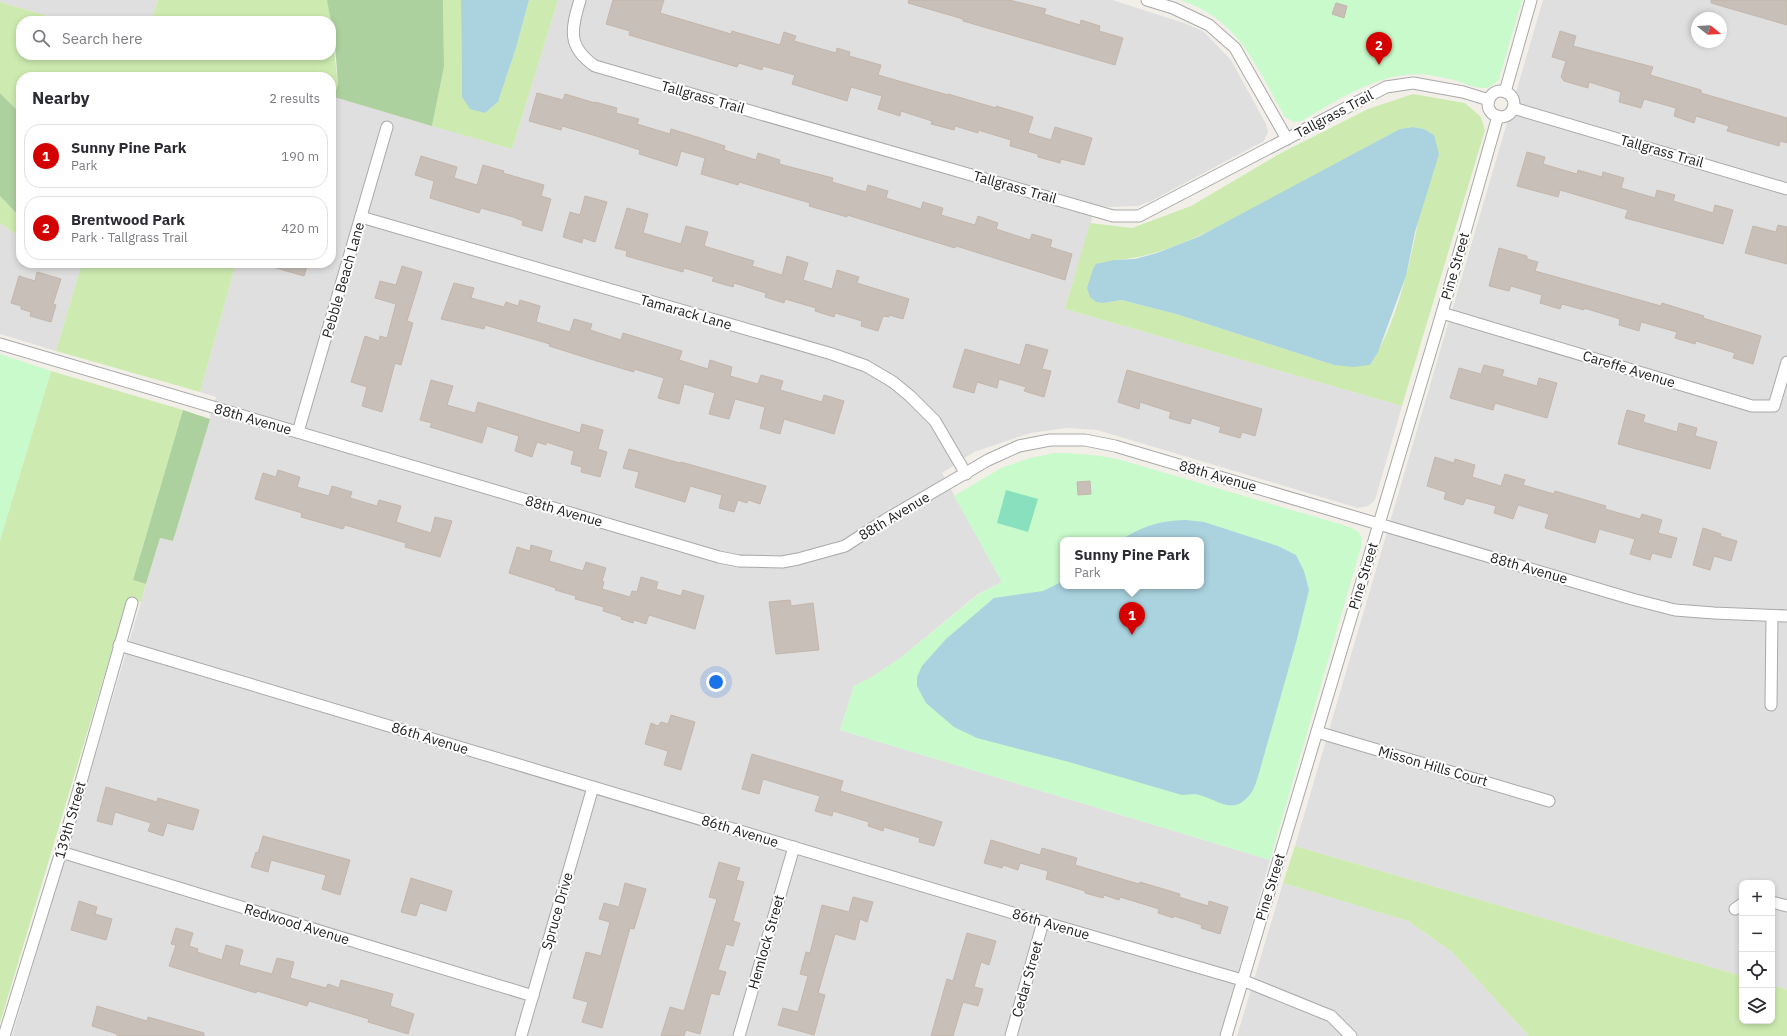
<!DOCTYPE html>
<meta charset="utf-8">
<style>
body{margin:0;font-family:"IBM Plex Sans",sans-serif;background:#f7f7f7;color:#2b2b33}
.controls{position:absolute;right:12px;bottom:12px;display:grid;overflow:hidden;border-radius:8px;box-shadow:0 2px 6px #0003}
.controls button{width:36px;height:36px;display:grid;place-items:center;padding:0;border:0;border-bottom:1px solid #e1e1e2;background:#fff;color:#2b2b33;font:20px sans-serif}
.compass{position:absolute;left:1691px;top:12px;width:36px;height:36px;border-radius:50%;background:#fff;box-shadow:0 2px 6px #0003;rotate:108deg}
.you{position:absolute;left:716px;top:682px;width:14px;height:14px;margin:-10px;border:3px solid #fff;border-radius:50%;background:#1a73e8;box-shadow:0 0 0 6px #1a73e833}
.badge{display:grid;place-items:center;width:26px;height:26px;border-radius:50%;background:#d40000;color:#fff;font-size:13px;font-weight:700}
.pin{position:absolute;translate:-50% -33px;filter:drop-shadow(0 1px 2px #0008)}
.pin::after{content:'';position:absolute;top:21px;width:14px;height:12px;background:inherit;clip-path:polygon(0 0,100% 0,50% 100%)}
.popup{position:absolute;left:1060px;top:537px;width:144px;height:52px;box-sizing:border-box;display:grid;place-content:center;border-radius:8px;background:#fff;filter:drop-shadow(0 1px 3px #0005);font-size:13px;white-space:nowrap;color:#7c7c81}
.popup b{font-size:15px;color:#2b2b33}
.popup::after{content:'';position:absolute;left:50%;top:100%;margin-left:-8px;border:8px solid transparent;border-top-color:#fff}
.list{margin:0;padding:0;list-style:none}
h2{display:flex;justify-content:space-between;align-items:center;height:52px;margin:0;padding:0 16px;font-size:17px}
h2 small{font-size:13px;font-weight:400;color:#7c7c81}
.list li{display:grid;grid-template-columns:26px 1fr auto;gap:12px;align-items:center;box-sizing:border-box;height:64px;margin:0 8px 8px;padding:0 8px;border:1px solid #e1e1e2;border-radius:16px}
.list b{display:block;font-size:15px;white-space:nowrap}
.list p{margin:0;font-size:13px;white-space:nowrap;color:#7c7c81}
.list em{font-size:13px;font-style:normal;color:#7c7c81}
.icon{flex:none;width:22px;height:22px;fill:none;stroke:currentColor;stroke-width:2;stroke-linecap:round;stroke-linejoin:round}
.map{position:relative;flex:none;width:1787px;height:1036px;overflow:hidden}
.search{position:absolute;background:#fff;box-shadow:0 2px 6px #0003;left:16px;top:16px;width:320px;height:44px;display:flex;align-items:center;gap:10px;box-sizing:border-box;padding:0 14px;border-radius:16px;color:#7c7c81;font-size:15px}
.panel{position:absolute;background:#fff;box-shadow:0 2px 6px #0003;left:16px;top:72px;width:320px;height:196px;border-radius:16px}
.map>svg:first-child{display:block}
.residential{fill:#e0dfdf;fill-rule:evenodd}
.grass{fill:#cdebb0;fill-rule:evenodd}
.forest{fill:#add19e}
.park{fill:#c8facc;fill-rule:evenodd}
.pitch{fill:#88e0be}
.water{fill:#aad3df}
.building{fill:#c7bfb8;stroke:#c4b6ab}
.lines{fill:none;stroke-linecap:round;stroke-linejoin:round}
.minor-casing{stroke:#a9a9a9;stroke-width:13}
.minor{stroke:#fff;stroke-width:11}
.labels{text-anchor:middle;stroke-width:4;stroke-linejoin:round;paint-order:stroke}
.street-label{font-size:14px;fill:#222;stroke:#fff}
</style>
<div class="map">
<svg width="1787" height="1036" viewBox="0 0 1787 1036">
<rect width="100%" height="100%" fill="#f2efe9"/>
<g class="residential">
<polygon points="0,0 158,0 151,21 65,21 0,2"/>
<polygon points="558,0 1112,0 1184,23 1203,31 1231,60 1266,124 1268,132 1264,141 1153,200 1138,206 1108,207 1096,205 1065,309 1402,406 1375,500 1368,506 1358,508 1097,430 1067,428 1030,433 974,452 942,473 1002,582 978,594 899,659 872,677 854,686 840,730 1270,860 1220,1036 12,1036 160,538 173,541 216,397 200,392 236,263 331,263 331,96 512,149"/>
<path d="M1543,0H1787V990L1772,985V883H1742V976L1295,846ZM1697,18H1721V42H1697Z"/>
<polygon points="0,223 21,238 21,263 82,263 56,351 0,334"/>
<polygon points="1283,883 1408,921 1452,952 1529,1036 1237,1036"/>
</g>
<g class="grass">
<polygon points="158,0 327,0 328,1 338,84 334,97 331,96 331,77 21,77 21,114 0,93 0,2 65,21 21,21 21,55 331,55 331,21 151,21"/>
<polygon points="443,0 461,0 462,97 485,113 498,102 516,48 529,0 558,0 512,149 432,126 444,67"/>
<path d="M1413,94L1465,103L1481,117L1485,130L1402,406L1065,309L1090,223L1132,228L1191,206L1281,153L1368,109ZM1413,127L1424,129L1434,135C1420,206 1409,304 1370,365H1334L1176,314L1133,303L1122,300L1103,303L1114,260C1169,257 1218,226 1266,201C1311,178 1356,153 1400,129Z"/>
<polygon points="0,196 21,218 21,238 0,223"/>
<polygon points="82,263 236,263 200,392 56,351"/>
<polygon points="51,371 183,410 133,580 146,584 141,602 127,600 0,1023 0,540"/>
<polygon points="1295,846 1742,976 1742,1021 1772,1021 1772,985 1787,990 1787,1036 1529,1036 1452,952 1408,921 1283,883"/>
</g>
<g class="forest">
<polygon points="327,0 443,0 444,67 432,126 334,97 338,84 335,45"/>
<polygon points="0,93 21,114 21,218 0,196"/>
<polygon points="183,410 210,419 173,541 160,538 146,584 133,580"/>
</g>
<g class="park">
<path d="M1181,0H1522L1499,79C1495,84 1490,88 1484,88C1474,88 1463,83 1454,80C1442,77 1427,74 1414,74C1373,76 1336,101 1301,121L1294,122L1285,117C1256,67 1240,20 1181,0Z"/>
<polygon points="0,354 51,371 0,540"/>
<path d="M1055,453C1078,453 1099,455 1121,460L1343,525C1356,530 1364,531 1361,547L1270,860L840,730L854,686L872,677L899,659L979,594L1002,582L954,496L1001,468L1030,458ZM1063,540H1201V586H1063Z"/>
</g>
<polygon class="pitch" points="1006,490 1038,499 1028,532 997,523"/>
<g class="water">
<polygon points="461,0 529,0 516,48 498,102 485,113 470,109 462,97"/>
<polygon points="1413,127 1424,129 1434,135 1439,154 1415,232 1406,276 1378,352 1370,365 1353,367 1334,365 1176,314 1133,303 1122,300 1103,303 1096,302 1090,297 1087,288 1093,269 1096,264 1114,260 1135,259 1157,253 1198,237 1400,129"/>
<path d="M1186,520L1204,522L1278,546L1296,555L1304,571L1309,590L1297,639L1259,773C1257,779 1255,788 1251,793C1233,818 1217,798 1195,794C1191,794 1186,795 1182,795L1069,762L977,738L954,727L926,703L917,686V677L922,666L946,639L994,598L1043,591L1063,581V586H1201V540H1120C1145,526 1157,521 1186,520Z"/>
</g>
<g class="building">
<polygon points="613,0 664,0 660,13 731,34 732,31 780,45 784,32 796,36 794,41 836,53 837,48 850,52 849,56 881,65 878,75 948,95 948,94 996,108 996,106 1033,117 1028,133 1051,140 1055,127 1092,138 1084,165 1061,159 1060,163 1038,157 1038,154 1010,146 1011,140 978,130 978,133 955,126 954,130 931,124 932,121 901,111 900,116 878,109 882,96 851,87 847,101 792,84 795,75 763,66 762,70 739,63 737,67 629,35 630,31 606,24"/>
<polygon points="909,0 1009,0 1046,9 1044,14 1080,25 1081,20 1100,26 1099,31 1123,38 1115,65 963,21 963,19 908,3"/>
<polygon points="1711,0 1787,0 1787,25 1711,3"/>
<polygon points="1336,3 1347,6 1344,18 1332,14"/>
<polygon points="1560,31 1576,36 1573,46 1653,67 1650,75 1701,90 1701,93 1787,118 1787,143 1780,141 1779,146 1727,131 1729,126 1696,116 1694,123 1674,116 1676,108 1644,99 1641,108 1619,102 1621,92 1589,82 1588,88 1564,81 1561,77 1566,61 1552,57"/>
<polygon points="537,93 563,100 565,94 595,103 595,102 617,108 616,113 639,119 637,124 670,134 671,129 694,136 725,146 724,150 756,160 758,153 780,160 779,164 833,178 832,182 866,192 868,185 888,191 886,198 921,209 923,202 943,208 941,215 975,225 978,216 998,223 996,229 1030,240 1032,234 1052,240 1050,247 1072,254 1065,280 956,246 955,248 847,215 847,217 809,206 810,203 739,182 738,185 701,174 705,158 681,151 677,166 639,154 640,150 593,135 562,126 561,130 529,121"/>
<polygon points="1527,152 1545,157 1543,164 1577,174 1578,170 1602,177 1603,172 1624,178 1621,188 1655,198 1657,190 1675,195 1673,201 1713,213 1715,205 1733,210 1723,244 1625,218 1628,210 1560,190 1558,197 1517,186"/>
<polygon points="421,156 457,167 454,178 477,185 483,165 504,171 503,173 544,185 541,196 551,199 542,231 522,225 523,221 513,217 481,208 479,213 430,198 434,181 415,175"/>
<polygon points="585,196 607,202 595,242 583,238 582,243 563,237 570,212 580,215"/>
<polygon points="627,208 648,214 643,233 681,244 686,226 708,232 704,246 754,261 752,266 782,275 787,256 808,263 803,280 832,289 837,270 859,277 857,283 909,299 903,319 889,315 889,317 883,316 878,331 861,326 862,321 835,313 834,317 815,311 816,308 785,299 784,303 765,297 766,293 734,283 733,287 712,281 714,277 684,268 683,272 626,256 627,251 615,248"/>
<polygon points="1778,225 1787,227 1787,264 1745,253 1753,226 1776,232"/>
<polygon points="1499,248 1527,256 1527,259 1538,262 1535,271 1661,306 1662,303 1704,316 1703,318 1761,336 1753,364 1733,358 1735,353 1696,341 1695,344 1675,338 1677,332 1641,322 1639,331 1619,325 1620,319 1584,308 1584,310 1562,304 1560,309 1540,303 1542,295 1511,286 1509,291 1489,286"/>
<polygon points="270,263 308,263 304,276 269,266"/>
<polygon points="402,266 422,272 407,321 413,323 401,365 395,363 382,412 362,406 367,387 351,382 365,336 379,341 380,336 387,338 396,304 375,298 380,281 396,285"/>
<polygon points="37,272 61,279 53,304 56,305 51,322 30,316 31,312 21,309 21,306 11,303 19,276 35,281"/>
<polygon points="454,283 474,288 471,298 504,307 506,302 518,306 520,300 540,306 536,322 570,332 574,319 592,324 590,330 621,340 623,333 682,351 679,360 708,369 710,360 732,367 730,376 758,384 761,375 783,381 780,390 822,402 824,395 844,401 834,434 784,419 780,434 760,428 765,407 735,399 729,419 709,414 715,393 684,384 679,404 658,398 664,378 634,369 634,372 600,362 549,346 550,344 485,325 484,329 441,319"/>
<polygon points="1026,344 1048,350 1042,369 1051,371 1044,397 1024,391 1026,387 999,379 997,388 977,382 974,393 953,387 965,349 1020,365"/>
<polygon points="1484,365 1504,370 1502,376 1537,386 1539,378 1557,383 1547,418 1495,403 1493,410 1450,398 1459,368 1481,374"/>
<polygon points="1127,370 1262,409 1255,436 1242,432 1240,438 1219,432 1221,427 1192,418 1190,424 1169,418 1171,412 1140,402 1139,409 1118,402"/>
<polygon points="431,380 453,386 447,405 475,413 478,402 580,433 582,424 603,430 598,449 607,452 600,477 581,472 582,467 571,464 574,451 546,442 546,445 537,442 532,457 515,451 519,436 487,426 482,443 430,427 432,423 420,420"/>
<polygon points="1627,410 1645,415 1643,422 1677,432 1679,423 1697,428 1695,436 1717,442 1710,469 1618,444"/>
<polygon points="629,449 680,463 681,462 766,486 760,504 748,500 747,503 738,500 734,512 719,508 722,495 690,486 685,502 635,487 639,472 623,468"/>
<polygon points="1435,457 1454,463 1455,459 1475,465 1472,477 1501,486 1505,474 1525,480 1523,485 1554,494 1555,491 1606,506 1605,509 1640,519 1642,514 1662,520 1658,533 1677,538 1671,558 1652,553 1650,560 1630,554 1635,539 1599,529 1595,543 1545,528 1549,514 1518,505 1513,519 1494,513 1496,506 1466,498 1463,505 1444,499 1446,492 1427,486"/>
<polygon points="278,470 300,477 297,487 329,496 332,486 352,492 350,498 377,506 379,500 401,506 396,522 431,533 435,517 452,521 440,557 405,547 406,543 345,525 343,529 301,517 302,513 255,499 263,473 276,477"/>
<polygon points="1090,481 1091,494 1078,495 1077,482"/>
<polygon points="1703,528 1721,534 1720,536 1737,541 1731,561 1714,556 1710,570 1693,565"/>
<polygon points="531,545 552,551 549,561 583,571 586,562 606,568 602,581 604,582 602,589 630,597 632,591 637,592 641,577 658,582 656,589 681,596 683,590 704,596 695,629 649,615 646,624 634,620 633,623 621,619 622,617 603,611 604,607 575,599 576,596 555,590 556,588 509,573 517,547 530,551"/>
<polygon points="790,600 791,606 813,603 819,650 776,654 769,602"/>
<polygon points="671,715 695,722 681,770 664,765 668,751 645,744 651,723 658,726 661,722 668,724"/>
<polygon points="752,754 843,781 840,791 942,822 934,846 919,842 920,838 884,827 883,831 868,826 869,822 833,811 832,816 815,811 820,796 786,786 763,779 759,794 742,789"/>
<polygon points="106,787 157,802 158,798 199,810 193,830 167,823 163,836 148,831 151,823 115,812 112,825 97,821"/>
<polygon points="263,836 350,860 340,895 322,889 326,875 271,860 268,872 251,867 256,852 258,853"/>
<polygon points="991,840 1040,855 1042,848 1077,858 1075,865 1139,884 1140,882 1180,894 1179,897 1208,906 1209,901 1228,907 1220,934 1201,928 1202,925 1174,916 1173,918 1158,913 1159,909 1120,897 1119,900 1104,895 1103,898 1085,893 1085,891 1046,879 1048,871 1020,863 1018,870 1003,865 1002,868 984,863"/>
<polygon points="719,862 740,868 736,880 744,882 733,921 740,923 733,946 726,944 718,970 726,972 719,995 711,993 700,1034 686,1030 684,1036 661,1036 670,1007 684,1011 717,899 709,897"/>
<polygon points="411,878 452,891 446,911 420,903 416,916 401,912"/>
<polygon points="625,883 646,889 634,929 630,928 602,1028 582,1022 588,1002 573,998 586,952 601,956 610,922 599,919 604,903 619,907"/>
<polygon points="853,897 873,902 867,922 860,919 855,940 835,934 818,993 825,995 814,1035 778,1025 783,1008 798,1012 808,976 800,974 806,952 810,953 822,905 849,912"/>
<polygon points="79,901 97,907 95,914 112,919 106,940 71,930"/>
<polygon points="176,928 193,933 189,946 198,949 197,952 222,960 226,945 243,950 239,965 272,974 277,958 294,962 290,978 326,988 328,984 339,988 341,980 393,994 390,1006 414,1014 408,1034 368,1022 369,1019 309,1001 307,1006 257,991 256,993 169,966 176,945 171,944"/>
<polygon points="967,933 996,941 989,965 981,962 974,987 983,989 978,1006 963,1002 953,1036 931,1036 947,979 953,981"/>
<polygon points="97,1006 147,1021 148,1017 204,1033 204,1036 117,1036 117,1034 92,1026"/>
</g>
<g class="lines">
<g class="minor-casing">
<g id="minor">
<path d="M580,0C571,29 567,47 595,66L1113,216H1139L1386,87L1413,83L1463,92L1489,100"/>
<polyline points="1147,0 1173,8 1209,25 1235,48 1287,139"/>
<circle cx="1501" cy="104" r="13"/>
<polyline points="1505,92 1531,0"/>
<polyline points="1513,108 1787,189"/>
<polyline points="361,217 832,354 866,366 893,382 910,396 935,421 966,474"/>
<polyline points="1442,313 1752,406 1774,406 1787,362"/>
<polyline points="0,344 719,557 739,561 782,562 798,559 845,546 885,520 988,460 1019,446 1050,440 1085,440 1115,446 1632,599 1675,610 1714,613 1787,616"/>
<polyline points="298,432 387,127"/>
<polyline points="119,645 1043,922 1242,980 1331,1016 1351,1036"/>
<polyline points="1771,705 1772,616"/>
<polyline points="1317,732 1549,801"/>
<polyline points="61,852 533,996"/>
<polyline points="1772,902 1787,906"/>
<polyline points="1735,909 1742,904"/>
<polyline points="4,1036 61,852 132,603"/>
<polyline points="521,1036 593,787"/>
<polyline points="739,1036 794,847"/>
<polyline points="1011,1036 1043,922"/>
<polyline points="1226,1036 1442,313 1498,116"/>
</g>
</g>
<use href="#minor" class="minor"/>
</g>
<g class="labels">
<g class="street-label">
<text transform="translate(703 97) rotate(16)" y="5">Tallgrass Trail</text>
<text transform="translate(1334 114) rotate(-28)" y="5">Tallgrass Trail</text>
<text transform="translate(1662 151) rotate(16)" y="5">Tallgrass Trail</text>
<text transform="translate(1015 187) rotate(16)" y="5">Tallgrass Trail</text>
<text transform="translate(1455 266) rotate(-74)" y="5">Pine Street</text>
<text transform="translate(343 280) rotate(-74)" y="5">Pebble Beach Lane</text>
<text transform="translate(686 312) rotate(16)" y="5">Tamarack Lane</text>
<text transform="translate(1629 369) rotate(17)" y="5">Careffe Avenue</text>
<text transform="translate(253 419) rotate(16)" y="5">88th Avenue</text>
<text transform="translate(1218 476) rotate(16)" y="5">88th Avenue</text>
<text transform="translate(564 511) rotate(16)" y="5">88th Avenue</text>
<text transform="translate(894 516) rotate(-31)" y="5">88th Avenue</text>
<text transform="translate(1529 568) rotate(16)" y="5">88th Avenue</text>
<text transform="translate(1363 576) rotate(-73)" y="5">Pine Street</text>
<text transform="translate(430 738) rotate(17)" y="5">86th Avenue</text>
<text transform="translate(1433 766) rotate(16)" y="5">Misson Hills Court</text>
<text transform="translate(70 820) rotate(-74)" y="5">139th Street</text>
<text transform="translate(740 831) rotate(17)" y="5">86th Avenue</text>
<text transform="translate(1270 887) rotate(-73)" y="5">Pine Street</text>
<text transform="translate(557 911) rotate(-74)" y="5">Spruce Drive</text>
<text transform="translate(297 924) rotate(17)" y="5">Redwood Avenue</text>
<text transform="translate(1051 924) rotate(16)" y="5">86th Avenue</text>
<text transform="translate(766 942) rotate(-74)" y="5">Hemlock Street</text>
<text transform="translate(1027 979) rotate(-74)" y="5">Cedar Street</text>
</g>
</g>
</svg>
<div class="controls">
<button>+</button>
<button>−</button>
<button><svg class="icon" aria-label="locate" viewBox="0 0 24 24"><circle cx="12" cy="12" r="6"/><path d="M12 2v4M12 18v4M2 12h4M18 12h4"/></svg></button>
<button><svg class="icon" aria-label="layers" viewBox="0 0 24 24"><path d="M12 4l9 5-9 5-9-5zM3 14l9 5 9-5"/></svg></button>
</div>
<svg class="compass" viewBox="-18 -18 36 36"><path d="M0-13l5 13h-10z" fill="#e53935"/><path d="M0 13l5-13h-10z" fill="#7c7c81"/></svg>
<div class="you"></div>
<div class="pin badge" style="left:1132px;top:635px">1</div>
<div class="popup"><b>Sunny Pine Park</b>Park</div>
<div class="pin badge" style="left:1379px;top:65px">2</div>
<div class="search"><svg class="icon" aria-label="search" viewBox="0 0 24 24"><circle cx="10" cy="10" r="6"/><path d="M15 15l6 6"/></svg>Search here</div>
<section class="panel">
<h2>Nearby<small>2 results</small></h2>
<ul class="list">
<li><span class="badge">1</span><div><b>Sunny Pine Park</b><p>Park</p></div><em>190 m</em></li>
<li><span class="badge">2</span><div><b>Brentwood Park</b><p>Park · Tallgrass Trail</p></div><em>420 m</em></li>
</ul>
</section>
</div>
